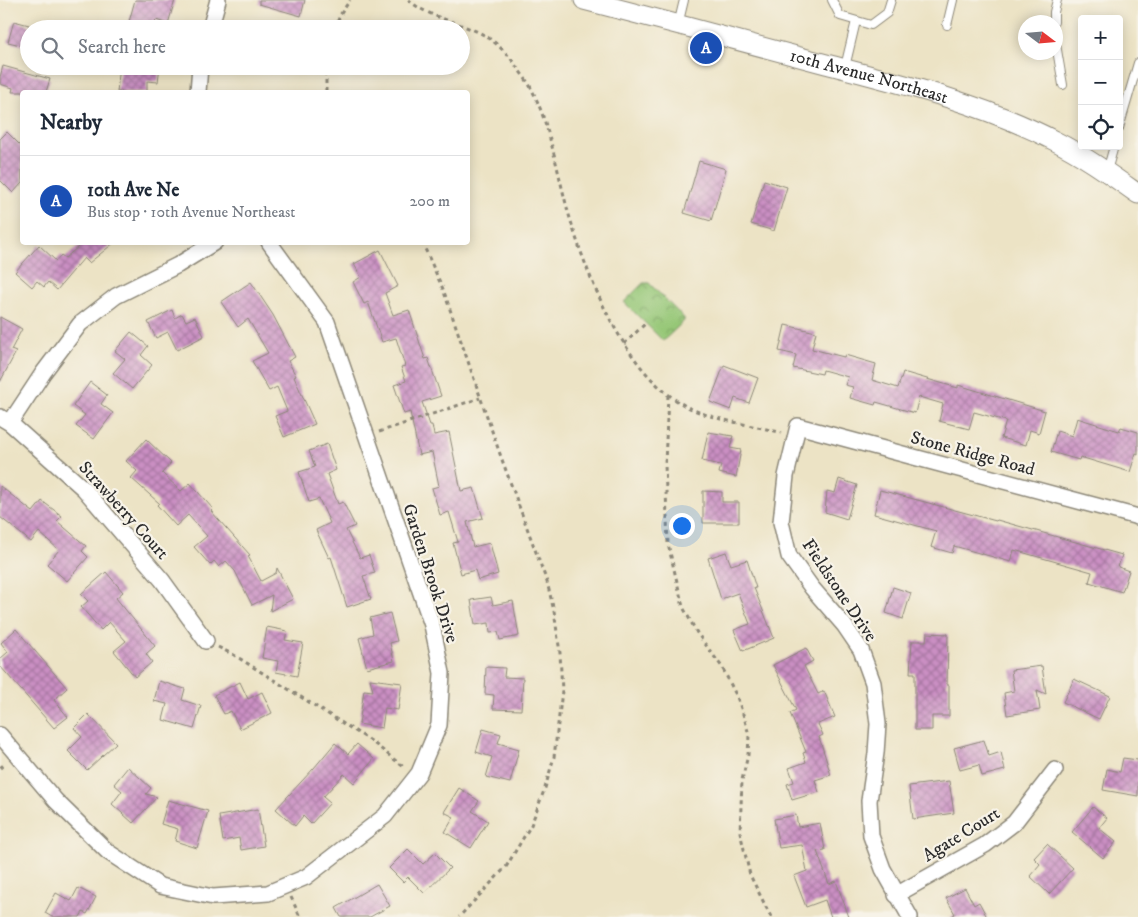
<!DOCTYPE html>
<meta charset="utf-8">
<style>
body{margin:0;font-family:"IM FELL DW Pica",serif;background:#f2f2f3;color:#1f2937}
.controls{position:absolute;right:15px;top:15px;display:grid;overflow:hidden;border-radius:5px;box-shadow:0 2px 12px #0003}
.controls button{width:45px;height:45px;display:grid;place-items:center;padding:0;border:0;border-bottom:1px solid #e0e1e3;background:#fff;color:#1f2937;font:25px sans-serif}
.compass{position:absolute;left:1018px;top:15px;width:45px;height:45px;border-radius:50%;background:#fff;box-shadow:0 2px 12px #0003;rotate:106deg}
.you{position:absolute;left:681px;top:525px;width:18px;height:18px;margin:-12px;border:4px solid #fff;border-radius:50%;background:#1a73e8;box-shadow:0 0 0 8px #1a73e833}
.badge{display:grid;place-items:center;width:32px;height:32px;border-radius:50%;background:#c8321e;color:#fff;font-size:16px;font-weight:700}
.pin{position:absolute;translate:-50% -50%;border:2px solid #fff;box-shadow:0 1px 5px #0006}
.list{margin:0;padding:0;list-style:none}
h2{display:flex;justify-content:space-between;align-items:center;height:65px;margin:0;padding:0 20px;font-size:21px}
h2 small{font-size:16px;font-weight:400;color:#747a83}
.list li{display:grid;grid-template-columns:32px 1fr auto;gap:15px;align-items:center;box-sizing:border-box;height:90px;padding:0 20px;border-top:1px solid #e0e1e3}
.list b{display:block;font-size:19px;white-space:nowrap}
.list p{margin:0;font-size:16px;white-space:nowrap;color:#747a83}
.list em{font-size:16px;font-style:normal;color:#747a83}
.icon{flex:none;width:28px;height:28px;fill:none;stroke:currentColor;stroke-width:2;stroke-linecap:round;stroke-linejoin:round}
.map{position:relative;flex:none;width:1138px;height:917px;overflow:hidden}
.search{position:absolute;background:#fff;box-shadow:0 2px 12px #0003;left:20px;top:20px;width:450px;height:55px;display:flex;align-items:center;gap:12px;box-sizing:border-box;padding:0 18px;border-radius:28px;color:#747a83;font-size:19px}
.panel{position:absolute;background:#fff;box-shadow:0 2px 12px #0003;left:20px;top:90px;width:450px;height:155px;border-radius:5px}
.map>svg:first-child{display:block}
.park{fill:url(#park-crowns);stroke:#607951}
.building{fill:url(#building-cross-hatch)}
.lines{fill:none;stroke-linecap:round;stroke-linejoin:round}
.service-casing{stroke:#8c8778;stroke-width:10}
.minor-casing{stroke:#8c8778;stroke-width:18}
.tertiary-casing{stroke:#8c8778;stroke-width:21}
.path{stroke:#8c8778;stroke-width:3;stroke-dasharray:4 4;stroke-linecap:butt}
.service{stroke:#fff;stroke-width:8}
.minor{stroke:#fff;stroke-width:15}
.tertiary{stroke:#fff;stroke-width:19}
.labels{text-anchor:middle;stroke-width:4.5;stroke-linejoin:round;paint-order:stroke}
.street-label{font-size:18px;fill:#2b2b2b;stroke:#f7f3e8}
</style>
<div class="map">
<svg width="1138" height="917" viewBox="0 0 1138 917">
<defs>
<pattern id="park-crowns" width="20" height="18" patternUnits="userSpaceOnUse" patternTransform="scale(1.25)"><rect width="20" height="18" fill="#96c777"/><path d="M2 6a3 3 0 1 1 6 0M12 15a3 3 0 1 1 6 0" fill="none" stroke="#7ba262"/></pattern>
<pattern id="building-cross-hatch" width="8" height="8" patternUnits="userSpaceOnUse" patternTransform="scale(1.25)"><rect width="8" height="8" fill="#ca8fc3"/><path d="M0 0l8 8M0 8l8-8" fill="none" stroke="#a4759f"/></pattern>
</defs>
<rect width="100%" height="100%" fill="#f7f3e8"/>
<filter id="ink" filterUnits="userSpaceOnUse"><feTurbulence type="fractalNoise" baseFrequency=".02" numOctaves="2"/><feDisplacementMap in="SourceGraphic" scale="10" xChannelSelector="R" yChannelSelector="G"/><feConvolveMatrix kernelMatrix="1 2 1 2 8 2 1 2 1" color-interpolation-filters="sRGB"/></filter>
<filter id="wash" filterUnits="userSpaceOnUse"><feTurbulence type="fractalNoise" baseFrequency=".0096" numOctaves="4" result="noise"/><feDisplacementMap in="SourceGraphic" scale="20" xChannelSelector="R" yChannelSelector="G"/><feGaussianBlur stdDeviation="1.12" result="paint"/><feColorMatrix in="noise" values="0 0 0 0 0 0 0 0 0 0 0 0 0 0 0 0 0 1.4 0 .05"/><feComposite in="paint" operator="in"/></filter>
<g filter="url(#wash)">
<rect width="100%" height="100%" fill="#ece3c5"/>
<polygon class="park" points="643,283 649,283 684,318 684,321 663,341 624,302"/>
<g id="blocks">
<g class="building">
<polygon points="135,0 175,0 168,24 156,20 153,29 127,29"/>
<polygon points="259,0 305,0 301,16 259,4"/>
<polygon points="14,21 29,25 29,47 8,42"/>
<polygon points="3,66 50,79 46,92 12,92 13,88 0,84 0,77"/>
<polygon points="120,66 160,66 158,82 147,81 147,92 117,92"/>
<polygon points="7,132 22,147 22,183 13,193 0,180 0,139"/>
<polygon points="699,161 726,169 711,221 684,213"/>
<polygon points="764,180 787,187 774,231 751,224"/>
<polygon points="84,242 115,242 89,263 84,258 57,290 48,282 44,287 37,281 32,287 15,272 39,245 56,261 61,255 65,258"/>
<polygon points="380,250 398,286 385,293 393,315 409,310 425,359 428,358 441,396 422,402 430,425 432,425 434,435 449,432 461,491 474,488 483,518 467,522 473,547 490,543 498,574 478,580 475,570 461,574 453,543 458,542 449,512 440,515 432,488 439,486 432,452 419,455 410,412 404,414 394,385 406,381 401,367 405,366 396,338 382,342 368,302 364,304 353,282 361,277 354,264"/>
<polygon points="251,282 273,315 295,357 288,361 296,376 294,377 315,424 284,437 275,416 287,411 277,387 269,391 252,361 268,353 248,319 238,327 221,302"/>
<polygon points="172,310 175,318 182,314 186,321 195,317 204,336 177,350 168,332 156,338 148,322"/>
<polygon points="0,317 22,329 11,350 16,352 0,382"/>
<polygon points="785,325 816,332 812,349 844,357 845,355 876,364 872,380 898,388 903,372 958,388 958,385 1045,411 1039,433 1030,430 1026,445 1001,438 1006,421 974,412 969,429 939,421 943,404 919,397 915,413 876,402 875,405 850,398 853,387 845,385 848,377 823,370 822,374 793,368 796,355 779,351"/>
<polygon points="131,332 148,346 141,355 152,365 132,389 113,373 125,359 115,351"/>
<polygon points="724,365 758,378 749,403 735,398 731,410 710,402"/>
<polygon points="90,382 107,395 101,404 113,413 94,439 76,426 85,415 73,406"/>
<polygon points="1077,418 1119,431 1121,427 1138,432 1138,454 1136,453 1130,472 1080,457 1079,460 1051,452 1057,431 1072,436"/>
<polygon points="708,432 733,436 730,448 741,450 736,477 719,473 721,465 702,461"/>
<polygon points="146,439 171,463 162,473 181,491 190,483 213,509 211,511 250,555 248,556 261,581 276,573 277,568 293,599 270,611 272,595 252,605 235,571 226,561 219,567 214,561 210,565 194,547 207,536 188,515 176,526 157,505 159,503 131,478 137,471 126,461"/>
<polygon points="327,444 336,470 327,474 338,504 343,502 355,526 346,530 360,558 369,555 375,573 363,576 371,599 347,607 331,557 329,558 316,530 330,523 319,499 309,502 299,472 315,467 309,451"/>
<polygon points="839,479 857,485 847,519 825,512 827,491 835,493"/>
<polygon points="0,486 33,512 42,501 62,516 57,521 86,546 82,551 88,557 67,581 47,564 59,550 39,532 31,542 0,517"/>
<polygon points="880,490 996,521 997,520 1122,555 1118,567 1129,571 1122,592 1089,582 1092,572 1014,550 1011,562 954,546 952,553 931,547 936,531 874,514"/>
<polygon points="703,491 722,492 722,502 739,502 739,523 703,523"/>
<polygon points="726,552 731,565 747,560 756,588 754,588 774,638 743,651 734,630 750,624 738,593 721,599 708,558"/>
<polygon points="106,572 123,592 116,598 155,646 146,654 152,662 135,677 114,651 126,641 109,622 101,630 81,607 88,601 81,594"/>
<polygon points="893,587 911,593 903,619 886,613"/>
<polygon points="491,597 493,605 513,601 519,636 500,640 498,632 490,633 489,623 475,625 471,600"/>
<polygon points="390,613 397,641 390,643 394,661 367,668 359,638 373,634 370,618"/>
<polygon points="267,627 287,631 285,640 303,643 297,676 276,672 278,661 262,658"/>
<polygon points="16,629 67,688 54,700 68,717 54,728 0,666 0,659 8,652 1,643"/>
<polygon points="927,633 948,634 947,685 949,685 949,716 932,716 932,730 915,730 915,673 910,673 912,641 926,641"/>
<polygon points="806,648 813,661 804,666 818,694 824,691 835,717 818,724 823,735 819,737 831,775 815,780 819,792 792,800 787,784 794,782 789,768 806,762 803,753 806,752 790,713 796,710 773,665"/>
<polygon points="1042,666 1046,694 1037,690 1040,710 1007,715 1004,693 1014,691 1011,670"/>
<polygon points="486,667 505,668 504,677 523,678 521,710 493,709 494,695 485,694"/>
<polygon points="370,679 402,683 398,710 385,708 382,728 359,724 364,690 373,691"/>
<polygon points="1074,679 1110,696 1099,719 1063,702"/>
<polygon points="159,681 185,689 182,700 201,706 194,729 163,720 167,704 154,701"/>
<polygon points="240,682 248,699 262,692 272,713 240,729 231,711 224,714 214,695"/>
<polygon points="88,714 116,743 87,770 68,751 82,737 74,728"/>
<polygon points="483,729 501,734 498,743 519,749 510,783 486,777 492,757 476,752"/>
<polygon points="984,740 989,756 1001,752 1005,770 982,776 979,765 960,770 954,748"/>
<polygon points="335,743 348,754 357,744 374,759 354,783 344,774 323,797 330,803 311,824 303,816 295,826 276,809 314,768"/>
<polygon points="1123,758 1138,760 1138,796 1103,790 1107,769 1120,772"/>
<polygon points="128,767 151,788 146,794 157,797 133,823 112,804 122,791 114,784"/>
<polygon points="949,781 954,813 913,819 909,786"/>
<polygon points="459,788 479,801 472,811 488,821 471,848 445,832 454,817 444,812"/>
<polygon points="168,800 208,811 197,848 175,841 178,829 161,824"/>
<polygon points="1093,807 1107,818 1099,828 1116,842 1103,858 1072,832"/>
<polygon points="258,809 264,846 241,850 239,838 223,841 219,816"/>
<polygon points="796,815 798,827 820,823 825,850 817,851 829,884 836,881 849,917 831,917 825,900 806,907 794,876 807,871 802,845 779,848 774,819"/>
<polygon points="1047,844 1073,868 1049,894 1030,876 1040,864 1034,858"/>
<polygon points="408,849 423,864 435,853 450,868 424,893 408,877 403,882 389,868"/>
<polygon points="377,884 390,906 370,917 341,917 336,908"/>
<polygon points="78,888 96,897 87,914 83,912 80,917 52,917 45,913 56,893 71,901"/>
<polygon points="965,888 974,905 979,902 987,917 950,917 955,914 946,898"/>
</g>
</g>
</g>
<g filter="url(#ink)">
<use href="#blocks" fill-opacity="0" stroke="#8c8778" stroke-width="1"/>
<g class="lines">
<g class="service-casing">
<g id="service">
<polyline points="832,0 840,16 871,25 887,13 891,0"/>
<polyline points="1054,22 1054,12 1057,0"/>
<polyline points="678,25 684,0"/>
<polyline points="947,25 953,0"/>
<polyline points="1056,44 1063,85"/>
<polyline points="845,67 856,21"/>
<polyline points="1119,128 1138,63"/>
<polyline points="1107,171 1114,146"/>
</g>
</g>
<g class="minor-casing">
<g id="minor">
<polyline points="210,29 218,0"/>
<polyline points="198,92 200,66"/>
<polyline points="0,417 10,423 84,489 162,580 206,641"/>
<polyline points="10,423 43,373 80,324 116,296 178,265 215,242"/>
<polyline points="0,735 56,801 108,852 160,886 213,897 268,893 306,877 385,816 419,773 439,725 442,673 432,625 327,322 269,242"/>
<polyline points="896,895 985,845 1014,823 1055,770"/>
<polyline points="910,917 883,869 871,836 869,801 876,753 878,724 873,683 861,650 844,625 812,588 789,556 781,522 786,476 798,426 1138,517"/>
</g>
</g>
<g class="tertiary-casing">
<g id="tertiary">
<path id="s1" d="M584,0C665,21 745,42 826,64C903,84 984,104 1055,141C1085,156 1111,175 1138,194"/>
</g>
</g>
<g class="path">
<path d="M408,0C429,18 460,22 484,35C495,41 509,55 516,66C521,73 527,80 531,88C550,124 558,176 569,215C588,279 624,371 684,405C712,421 751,424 782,433"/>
<polyline points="335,29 340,15 350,0"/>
<polyline points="326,92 326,66"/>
<polyline points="422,242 443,289 501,457 547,582 554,611 560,653 562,691 554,757 545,788 531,825 506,867 459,917"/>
<polyline points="624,344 646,323"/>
<polyline points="668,395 665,464 668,544 683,607 697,633 722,667 737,697 744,717 749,735 748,755 742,780 740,832 750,875 771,917"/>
<polyline points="379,432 480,398"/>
<polyline points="218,647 234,655 371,741 405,768"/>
<polyline points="0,768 6,763"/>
<polyline points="291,897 300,917"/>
</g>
<use href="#service" class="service"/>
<use href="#minor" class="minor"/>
<use href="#tertiary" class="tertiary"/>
</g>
</g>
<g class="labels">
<g class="street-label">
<text dy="6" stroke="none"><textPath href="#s1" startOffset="295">10th Avenue Northeast</textPath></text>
<text transform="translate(973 453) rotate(15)" y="6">Stone Ridge Road</text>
<text transform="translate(124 510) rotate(48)" y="6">Strawberry Court</text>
<text transform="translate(431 573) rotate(72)" y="6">Garden Brook Drive</text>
<text transform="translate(840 590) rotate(56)" y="6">Fieldstone Drive</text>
<text transform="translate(961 834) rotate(-32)" y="6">Agate Court</text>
</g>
</g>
</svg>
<div class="controls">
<button>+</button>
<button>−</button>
<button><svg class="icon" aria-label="locate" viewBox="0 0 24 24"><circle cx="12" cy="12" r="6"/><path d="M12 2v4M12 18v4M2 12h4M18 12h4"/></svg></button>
</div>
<svg class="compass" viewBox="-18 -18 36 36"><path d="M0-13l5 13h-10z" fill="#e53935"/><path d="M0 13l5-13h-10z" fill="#747a83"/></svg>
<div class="you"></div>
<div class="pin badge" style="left:706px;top:48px;background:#1a4fb4">A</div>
<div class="search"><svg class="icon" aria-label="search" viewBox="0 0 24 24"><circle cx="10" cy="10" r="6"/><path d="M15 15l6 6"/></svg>Search here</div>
<section class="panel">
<h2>Nearby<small></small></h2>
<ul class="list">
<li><span class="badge" style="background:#1a4fb4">A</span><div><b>10th Ave Ne</b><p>Bus stop · 10th Avenue Northeast</p></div><em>200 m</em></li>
</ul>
</section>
</div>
